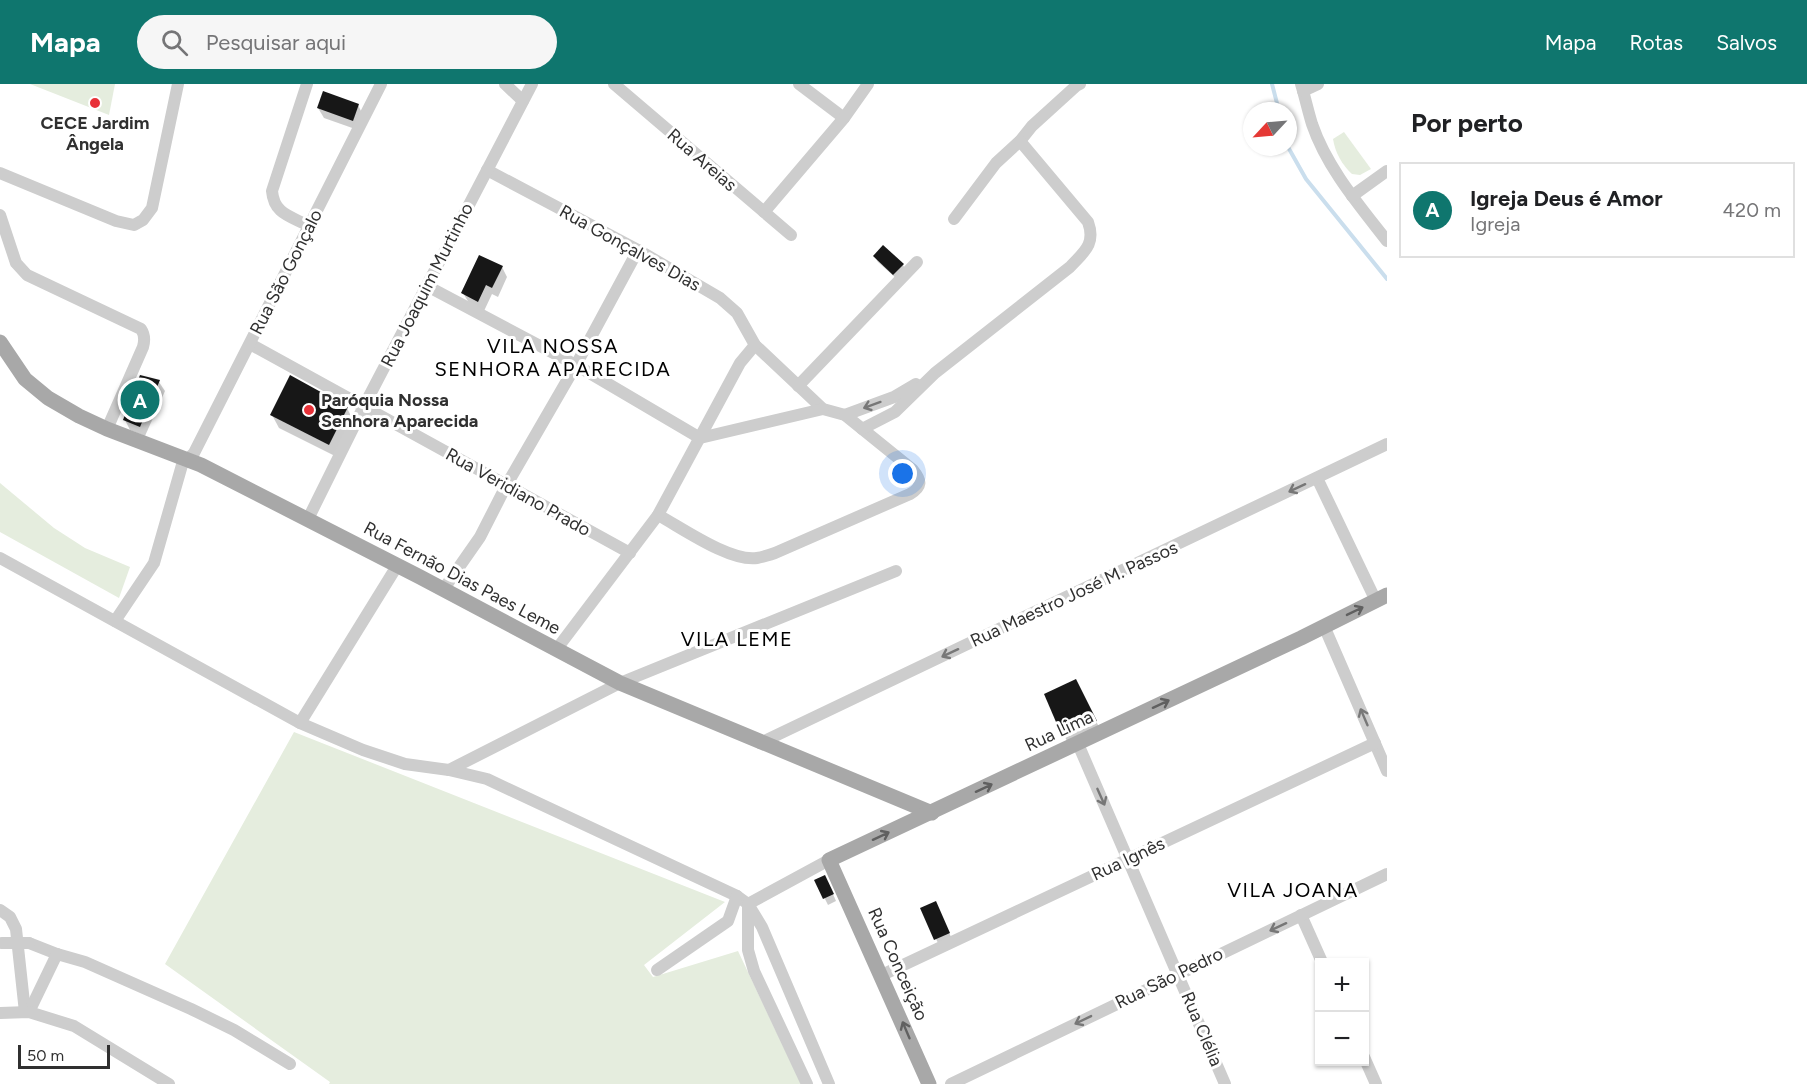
<!DOCTYPE html>
<html lang="pt">
<meta charset="utf-8">
<style>
body{margin:0;font-family:Figtree,sans-serif;background:#f6f6f6;color:#202124}
.controls{position:absolute;right:18px;bottom:18px;display:grid;overflow:hidden;border-radius:0px;box-shadow:0 2px 4px #0004}
.controls button{width:54px;height:54px;display:grid;place-items:center;padding:0;border:0;border-bottom:2px solid #e0e0e0;background:#fff;color:#202124;font:30px sans-serif}
.compass{position:absolute;left:1243px;top:18px;width:54px;height:54px;border-radius:50%;background:#fff;box-shadow:0 2px 4px #0004;rotate:244deg}
.scale{position:absolute;left:18px;bottom:15px;width:92px;box-sizing:border-box;padding-left:6px;border:3px solid #303030;border-top:0;font-size:16px;line-height:21px;white-space:nowrap;color:#303030;-webkit-text-stroke:4px #fff;paint-order:stroke}
.you{position:absolute;left:903px;top:390px;width:21px;height:21px;margin:-15px;border:4px solid #fff;border-radius:50%;background:#1a73e8;box-shadow:0 0 0 9px #1a73e833}
.badge{display:grid;place-items:center;width:39px;height:39px;border-radius:50%;background:#0f766e;color:#fff;font-size:20px;font-weight:700}
.pin{position:absolute;translate:-50% -50%;border:3px solid #fff;box-shadow:0 2px 6px #0006}
.list{margin:0;padding:0;list-style:none}
h2{display:flex;justify-content:space-between;align-items:center;height:78px;margin:0;padding:0 24px;font-size:26px}
h2 small{font-size:20px;font-weight:400;color:#757577}
.list li{display:grid;grid-template-columns:39px 1fr auto;gap:18px;align-items:center;box-sizing:border-box;height:96px;margin:0 12px 12px;padding:0 12px;border:2px solid #e0e0e0;border-radius:0px}
.list b{display:block;font-size:22px;white-space:nowrap}
.list p{margin:0;font-size:20px;white-space:nowrap;color:#757577}
.list em{font-size:20px;font-style:normal;color:#757577}
.icon{flex:none;width:33px;height:33px;fill:none;stroke:currentColor;stroke-width:2;stroke-linecap:round;stroke-linejoin:round}
.map{position:relative;flex:none;width:1387px;height:1000px;overflow:hidden}
header{display:flex;align-items:center;gap:36px;box-sizing:border-box;height:84px;padding:0 30px;background:#0f766e;color:#fff}
header strong{font-size:28px}
nav{display:flex;gap:33px;margin-inline-start:auto;font-size:21px}
.search{width:420px;height:54px;background:#f6f6f6;display:flex;align-items:center;gap:15px;box-sizing:border-box;padding:0 21px;border-radius:33px;color:#757577;font-size:22px}
main{display:flex}
aside{flex:1;background:#fff}
.map>svg:first-child{display:block}
.green{fill:#e5edde}
.shadow{fill:#0003}
.lines{fill:none;stroke-linecap:round;stroke-linejoin:round}
.stream{stroke:#cadeed;stroke-width:4}
.building{fill:#171717}
.minor{stroke:#cdcdcd;stroke-width:12}
.major{stroke:#a8a8a8;stroke-width:15}
.minor-bridge{stroke:#cdcdcd;stroke-width:12}
.oneway{stroke:#777}
.oneway2{stroke:#606060}
.poi-dot{fill:#e83138;stroke:#fff;stroke-width:2}
.labels{text-anchor:middle;stroke-width:6;stroke-linejoin:round;paint-order:stroke}
.poi-label{font-size:18px;font-weight:bold;fill:#303030;stroke:#fff}
.street-label{font-size:18px;fill:#303030;stroke:#fff}
.neighbourhood-label{font-size:20px;letter-spacing:1.5px;fill:#000;stroke:#fff}
</style>
<header>
<strong>Mapa</strong>
<div class="search"><svg class="icon" aria-label="search" viewBox="0 0 24 24"><circle cx="10" cy="10" r="6"/><path d="M15 15l6 6"/></svg>Pesquisar aqui</div>
<nav><a>Mapa</a><a>Rotas</a><a>Salvos</a></nav>
</header>
<main>
<div class="map">
<svg width="1387" height="1000" viewBox="0 0 1387 1000">
<rect width="100%" height="100%" fill="#fff"/>
<g class="green">
<polygon points="30,0 115,0 109,31"/>
<path d="M1344,48L1371,85L1360,91L1352,90C1342,81 1335,68 1333,55Z"/>
<polygon points="0,399 54,444 85,464 130,483 119,514 0,448"/>
<polygon points="294,648 725,818 644,881 653,893 738,867 801,1000 329,1000 330,998 165,880"/>
</g>
<g class="shadow">
<polygon points="358,21 363,31 358,46 324,34 318,24"/>
<polygon points="874,172 903,181 906,187 898,196 878,178"/>
<polygon points="502,183 507,193 498,213 492,210 484,227 469,219 463,209"/>
<polygon points="159,298 165,307 145,352 130,346 125,336"/>
<polygon points="347,324 354,338 337,373 279,344 272,331"/>
<polygon points="1081,607 1101,647 1069,661 1064,651"/>
<polygon points="816,797 828,799 836,817 828,821"/>
<polygon points="938,825 952,855 939,861 936,855"/>
</g>
<g class="lines">
<g class="stream">
<polyline points="1272,0 1279,27"/>
<polyline points="1288,63 1306,95 1387,195"/>
</g>
</g>
<g class="building">
<polygon points="323,7 359,20 353,37 317,24"/>
<polygon points="883,161 904,180 893,191 873,172"/>
<polygon points="479,171 503,182 492,204 486,201 478,218 461,209"/>
<polygon points="140,291 160,296 140,343 123,336"/>
<polygon points="290,291 348,323 329,361 270,331"/>
<polygon points="1076,595 1097,637 1062,652 1044,610"/>
<polygon points="825,791 834,810 823,815 814,796"/>
<polygon points="936,817 950,849 934,856 920,824"/>
</g>
<g class="lines">
<g class="minor">
<path d="M307,0L272,107C274,130 290,132 309,142"/>
<polyline points="505,0 523,17"/>
<polyline points="614,0 791,151"/>
<polyline points="799,0 844,34"/>
<path d="M1301,0C1305,13 1308,27 1312,40C1327,84 1359,121 1387,157"/>
<polyline points="1303,7 1318,0"/>
<path d="M487,86L638,166L720,214L737,229L755,261L823,325L845,331L913,386C922,397 922,403 910,410L775,469C769,471 763,473 757,474C730,478 682,444 658,431"/>
<polyline points="0,89 116,137 134,141 143,136 152,124 178,0"/>
<polyline points="1352,112 1387,87"/>
<polyline points="764,128 844,34 868,0"/>
<path d="M0,131L16,179L27,191L141,245C145,251 145,256 143,263L107,345"/>
<polyline points="954,135 996,79 1020,57 1032,42 1076,2 1080,0"/>
<polyline points="427,202 576,281 700,354 823,325"/>
<polyline points="250,260 630,469"/>
<polyline points="798,302 917,178"/>
<polyline points="845,331 894,313 916,300"/>
<path d="M862,345L895,328L935,289L1070,183C1084,168 1096,160 1088,138L1020,57"/>
<polyline points="1317,394 1376,517"/>
<polyline points="308,435 364,322 532,0"/>
<polyline points="0,474 300,639 363,666 405,680 449,686 487,695 737,812 748,820 762,843 829,1000"/>
<polyline points="443,506 480,453 506,402 576,281 638,166"/>
<polyline points="115,537 154,479 182,381 194,369 381,0"/>
<polyline points="1324,542 1387,687"/>
<polyline points="556,566 658,431 740,279 755,261"/>
<polyline points="300,639 397,482"/>
<polyline points="760,659 1387,360"/>
<polyline points="1078,660 1225,1000"/>
<polyline points="449,686 620,599 896,487"/>
<polyline points="748,820 829,776"/>
<polyline points="748,821 748,866 754,887 807,1000"/>
<polyline points="0,826 10,833 16,845 25,928"/>
<polyline points="1301,831 1322,878"/>
<polyline points="29,859 57,870 85,878 191,925 234,946 290,980"/>
<polyline points="657,886 728,837 737,812"/>
<polyline points="882,891 1375,659"/>
<polyline points="29,928 57,870"/>
<polyline points="0,929 29,928 74,942 169,1000"/>
<polyline points="1364,973 1376,1000"/>
<polyline points="951,1000 1387,790"/>
</g>
<g class="major">
<polyline points="0,258 25,295 48,314 79,332 107,345 201,381 420,493 620,599 932,729"/>
<polyline points="929,1000 829,776 1301,554 1387,511"/>
</g>
<polyline class="minor-bridge" points="2,859 29,859"/>
</g>
<defs><path id="oneway-shaft" d="M-6 0H5M1.5-3L5.5 0L1.5 3" fill="none" stroke-width="1.6" stroke-linecap="round" stroke-linejoin="round" transform="scale(1.5)"/></defs>
<g class="oneway">
<use href="#oneway-shaft" transform="translate(872 321) rotate(160)"/>
<use href="#oneway-shaft" transform="translate(1297 404) rotate(155)"/>
<use href="#oneway-shaft" transform="translate(950 569) rotate(155)"/>
<use href="#oneway-shaft" transform="translate(1364 633) rotate(-113)"/>
<use href="#oneway-shaft" transform="translate(1101 713) rotate(66)"/>
<use href="#oneway-shaft" transform="translate(1278 843) rotate(155)"/>
<use href="#oneway-shaft" transform="translate(1083 936) rotate(154)"/>
</g>
<g class="oneway2">
<use href="#oneway-shaft" transform="translate(1355 527) rotate(-26)"/>
<use href="#oneway-shaft" transform="translate(1161 620) rotate(-25)"/>
<use href="#oneway-shaft" transform="translate(984 704) rotate(-25)"/>
<use href="#oneway-shaft" transform="translate(881 752) rotate(-25)"/>
<use href="#oneway-shaft" transform="translate(906 946) rotate(-113)"/>
</g>
<g class="poi-dot">
<circle cx="95" cy="19" r="6"/>
<circle cx="309" cy="326" r="6"/>
</g>
<g class="labels">
<g class="poi-label">
<text x="95" y="45">CECE Jardim<tspan x="95" dy="21">Ângela</tspan></text>
<text x="321" y="322" text-anchor="start">Paróquia Nossa<tspan x="321" dy="21">Senhora Aparecida</tspan></text>
</g>
<g class="street-label">
<text transform="translate(702 76) rotate(41)" y="6">Rua Areias</text>
<text transform="translate(630 164) rotate(29)" y="6">Rua Gonçalves Dias</text>
<text transform="translate(286 188) rotate(-63)" y="6">Rua São Gonçalo</text>
<text transform="translate(427 201) rotate(-63)" y="6">Rua Joaquim Murtinho</text>
<text transform="translate(518 408) rotate(29)" y="6">Rua Veridiano Prado</text>
<text transform="translate(462 494) rotate(28)" y="6">Rua Fernão Dias Paes Leme</text>
<text transform="translate(1074 510) rotate(-25)" y="6">Rua Maestro José M. Passos</text>
<text transform="translate(1059 647) rotate(-25)" y="6">Rua Lima</text>
<text transform="translate(1128 775) rotate(-25)" y="6">Rua Ignês</text>
<text transform="translate(898 880) rotate(66)" y="6">Rua Conceição</text>
<text transform="translate(1169 894) rotate(-26)" y="6">Rua São Pedro</text>
<text transform="translate(1202 945) rotate(67)" y="6">Rua Clélia</text>
</g>
<g class="neighbourhood-label">
<text x="553" y="269">VILA NOSSA<tspan x="553" dy="23">SENHORA APARECIDA</tspan></text>
<text x="737" y="562">VILA LEME</text>
<text x="1293" y="813">VILA JOANA</text>
</g>
</g>
</svg>
<div class="controls">
<button>+</button>
<button>−</button>
</div>
<svg class="compass" viewBox="-18 -18 36 36"><path d="M0-13l5 13h-10z" fill="#e53935"/><path d="M0 13l5-13h-10z" fill="#757577"/></svg>
<div class="scale">50 m</div>
<div class="you"></div>
<div class="pin badge" style="left:140px;top:316px">A</div>
</div>
<aside>
<h2>Por perto<small></small></h2>
<ul class="list">
<li><span class="badge">A</span><div><b>Igreja Deus é Amor</b><p>Igreja</p></div><em>420 m</em></li>
</ul>
</aside>
</main>
